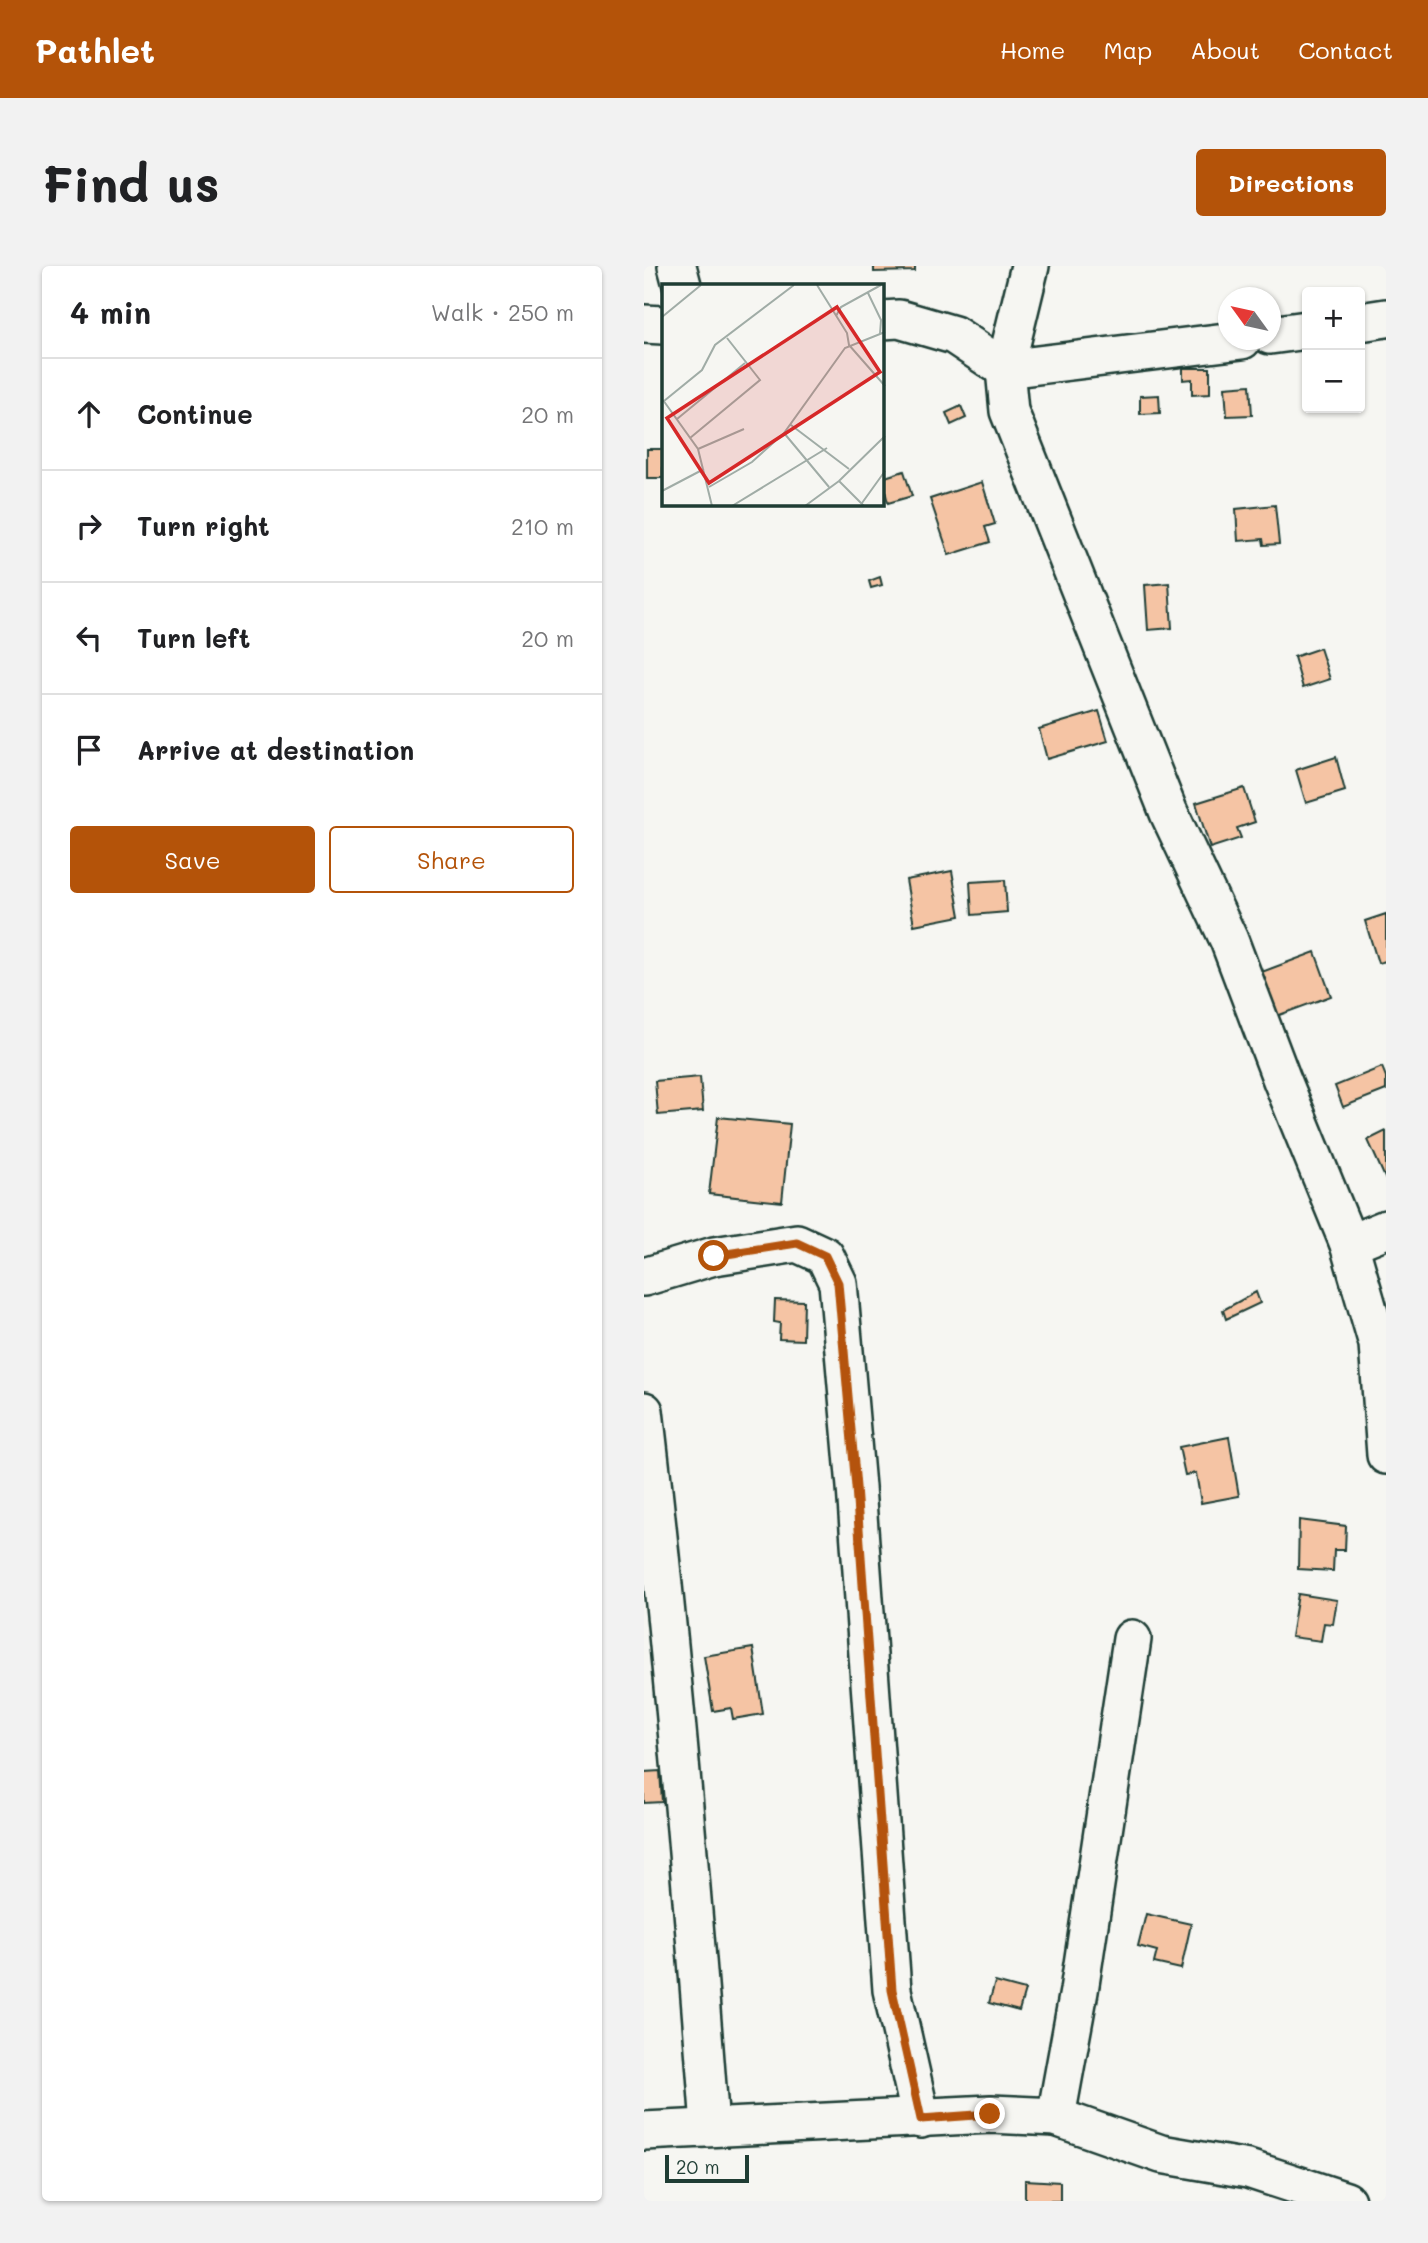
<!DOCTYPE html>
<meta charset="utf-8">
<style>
body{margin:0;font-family:Mali,sans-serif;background:#f2f2f2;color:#202124}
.controls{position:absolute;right:21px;top:21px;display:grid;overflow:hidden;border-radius:7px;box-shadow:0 2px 5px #0004}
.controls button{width:63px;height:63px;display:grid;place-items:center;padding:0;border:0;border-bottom:2px solid #e0e0e0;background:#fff;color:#202124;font:35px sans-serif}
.compass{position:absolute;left:574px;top:21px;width:63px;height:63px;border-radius:50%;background:#fff;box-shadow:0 2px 5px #0004;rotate:303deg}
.scale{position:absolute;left:21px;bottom:18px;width:84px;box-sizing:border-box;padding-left:7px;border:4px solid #1f3d34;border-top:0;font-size:19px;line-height:24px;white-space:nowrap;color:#1f3d34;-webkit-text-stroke:5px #f6f6f2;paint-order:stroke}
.stop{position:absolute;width:21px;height:21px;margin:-16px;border:5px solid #b45309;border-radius:50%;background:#fff}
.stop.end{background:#b45309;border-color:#fff;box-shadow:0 2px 7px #0008}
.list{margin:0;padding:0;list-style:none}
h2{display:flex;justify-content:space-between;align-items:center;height:91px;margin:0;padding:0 28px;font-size:30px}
h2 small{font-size:23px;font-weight:400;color:#757577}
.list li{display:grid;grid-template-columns:46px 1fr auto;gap:21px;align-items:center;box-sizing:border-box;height:112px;padding:0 28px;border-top:2px solid #e0e0e0}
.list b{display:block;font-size:26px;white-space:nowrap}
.list em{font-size:23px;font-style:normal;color:#757577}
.actions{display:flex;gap:14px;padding:21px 28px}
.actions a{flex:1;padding:16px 0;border:2px solid #b45309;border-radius:7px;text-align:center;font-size:24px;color:#b45309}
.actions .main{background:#b45309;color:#fff}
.icon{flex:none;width:38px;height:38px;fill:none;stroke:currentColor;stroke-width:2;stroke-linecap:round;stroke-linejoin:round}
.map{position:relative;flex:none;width:742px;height:1935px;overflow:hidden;border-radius:7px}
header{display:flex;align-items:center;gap:42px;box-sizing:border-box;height:98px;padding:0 35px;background:#b45309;color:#fff}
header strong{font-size:33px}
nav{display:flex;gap:38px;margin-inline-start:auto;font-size:24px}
.intro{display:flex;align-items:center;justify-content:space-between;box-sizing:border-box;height:168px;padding:0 42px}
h1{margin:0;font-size:49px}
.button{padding:18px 32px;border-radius:7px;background:#b45309;color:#fff;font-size:24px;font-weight:700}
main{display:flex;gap:42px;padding:0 42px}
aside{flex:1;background:#fff;border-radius:7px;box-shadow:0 2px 5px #0004}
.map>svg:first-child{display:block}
.building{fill:#f5c4a4;stroke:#1f3d34;stroke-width:2}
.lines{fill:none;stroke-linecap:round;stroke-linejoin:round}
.minor-casing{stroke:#1f3d34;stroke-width:42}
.minor{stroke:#f6f6f2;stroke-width:37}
.route{stroke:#b45309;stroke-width:9}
.inset-road{fill:none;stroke:#a0aca6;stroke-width:2}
.view{fill:#d62828;fill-opacity:0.15;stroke:#d62828;stroke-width:3.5}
.inset-edge{fill:none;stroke:#1f3d34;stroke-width:3.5}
</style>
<header>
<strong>Pathlet</strong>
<nav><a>Home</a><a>Map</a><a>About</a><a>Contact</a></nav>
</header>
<div class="intro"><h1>Find us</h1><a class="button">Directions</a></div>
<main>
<aside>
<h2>4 min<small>Walk · 250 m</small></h2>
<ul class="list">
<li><svg class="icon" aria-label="ahead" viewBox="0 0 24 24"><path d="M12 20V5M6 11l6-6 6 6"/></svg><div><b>Continue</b></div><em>20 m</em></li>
<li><svg class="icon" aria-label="right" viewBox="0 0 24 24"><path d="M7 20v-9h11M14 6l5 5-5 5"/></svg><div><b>Turn right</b></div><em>210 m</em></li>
<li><svg class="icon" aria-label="left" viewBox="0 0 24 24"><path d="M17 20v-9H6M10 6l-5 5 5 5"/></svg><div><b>Turn left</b></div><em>20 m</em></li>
<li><svg class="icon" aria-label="arrive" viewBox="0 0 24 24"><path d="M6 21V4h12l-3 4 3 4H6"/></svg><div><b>Arrive at destination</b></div></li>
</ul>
<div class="actions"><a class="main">Save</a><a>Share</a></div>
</aside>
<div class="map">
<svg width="742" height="1935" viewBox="0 0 742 1935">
<rect width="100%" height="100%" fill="#f6f6f2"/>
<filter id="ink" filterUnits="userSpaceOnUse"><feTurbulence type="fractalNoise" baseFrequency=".0143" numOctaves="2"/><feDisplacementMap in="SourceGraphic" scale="14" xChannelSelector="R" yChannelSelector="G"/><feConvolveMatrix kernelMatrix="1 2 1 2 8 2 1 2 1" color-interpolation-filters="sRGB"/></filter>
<g filter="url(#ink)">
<g class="building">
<polygon points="230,0 271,0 271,5 230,6"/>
<polygon points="539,102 566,102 566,128 548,129 548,113 539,114"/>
<polygon points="606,119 608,149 583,150 581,121"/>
<polygon points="515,129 516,147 496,148 496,130"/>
<polygon points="317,140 322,152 307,159 302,147"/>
<rect x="3" y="183" width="16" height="29"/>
<polygon points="260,205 268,230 244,237 238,212"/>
<polygon points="338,216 351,258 341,261 346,276 305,289 286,233"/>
<polygon points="631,239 635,278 620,279 619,273 594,275 592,243"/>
<polygon points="236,311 238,319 227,322 225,315"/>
<polygon points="525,317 528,362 504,364 501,319"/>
<polygon points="676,382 686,413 659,422 650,391"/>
<polygon points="455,445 464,475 403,493 395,463"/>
<polygon points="692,491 701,525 662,537 652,504"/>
<polygon points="600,522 611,556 593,562 597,572 566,582 552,537"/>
<polygon points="308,605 316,650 270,659 262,614"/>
<polygon points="361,614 363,646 328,649 326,616"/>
<polygon points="742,648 742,695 734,697 721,655"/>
<polygon points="671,686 687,730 630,751 615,707"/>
<polygon points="738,801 742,811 742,824 699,841 691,820"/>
<polygon points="56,811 59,845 14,849 11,815"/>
<polygon points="74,851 146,858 138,936 65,928"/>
<polygon points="742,865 742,914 724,874"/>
<polygon points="612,1026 616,1037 582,1053 579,1044"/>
<polygon points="131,1034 160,1035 159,1074 135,1073 136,1057 130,1056"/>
<polygon points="585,1171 595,1230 557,1237 552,1207 541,1209 535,1181"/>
<polygon points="655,1254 702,1260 701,1284 690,1284 689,1305 654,1303"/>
<polygon points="654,1328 693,1334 689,1358 680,1357 677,1375 647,1371"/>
<polygon points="109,1382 119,1448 89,1453 87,1442 69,1445 60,1390"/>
<polygon points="16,1505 18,1536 0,1537 0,1506"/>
<polygon points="502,1648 547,1658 537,1703 510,1697 513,1685 494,1680"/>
<polygon points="351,1716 381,1724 375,1745 345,1737"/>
<polygon points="381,1914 416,1916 416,1935 381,1935"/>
</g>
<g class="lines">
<g class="minor-casing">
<g id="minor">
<polyline points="33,0 38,19"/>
<polyline points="386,0 361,103 365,145 525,547 585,674 638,814 705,978 734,1078 742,1189"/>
<polyline points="238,54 255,53 310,69 361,103 598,74"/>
<polyline points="716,56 742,52"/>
<polyline points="0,58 19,59"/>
<polyline points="626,69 663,64"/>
<polyline points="705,978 742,963"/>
<polyline points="0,1011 70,990 153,977 181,990 194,1017 212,1221 248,1724 277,1853"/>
<path d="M0,1145C28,1383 48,1621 66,1860"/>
<polyline points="412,1851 435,1725 488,1373"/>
<polyline points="0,1865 347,1848 412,1851 517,1888 604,1903 702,1935"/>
</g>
</g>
<use href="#minor" class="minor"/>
</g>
</g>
<g class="lines" filter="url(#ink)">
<polyline class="route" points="70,990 153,977 181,990 194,1017 212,1221 248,1724 277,1853 346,1848"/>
</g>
<g transform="translate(18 18)">
<rect width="222" height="222" fill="#f6f6f2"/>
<path class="inset-road" d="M155,1L185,49L187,61L223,102M206,9L219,36L218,50M174,32L179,23L219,1M0,33L39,1M1,116L36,165L50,222M2,117L40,86L53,61L132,1M15,135L83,79M129,141L187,185M122,149L167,203M28,154L98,96L65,54M36,165L82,145M177,197L202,222M47,203L90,178L122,149L183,64L223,48M0,207L42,185M200,219L223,187M70,222L165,164M143,222L177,197L223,152"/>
<path class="view" d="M175,23L218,88L47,199L5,134Z"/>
<rect width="222" height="222" class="inset-edge"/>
</g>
</svg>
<div class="controls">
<button>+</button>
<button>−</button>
</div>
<svg class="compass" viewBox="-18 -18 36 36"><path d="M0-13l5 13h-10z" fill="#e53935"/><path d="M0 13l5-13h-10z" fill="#757577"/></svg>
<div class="scale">20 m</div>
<div class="stop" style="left:70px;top:990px"></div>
<div class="stop end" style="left:346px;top:1848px"></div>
</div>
</main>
